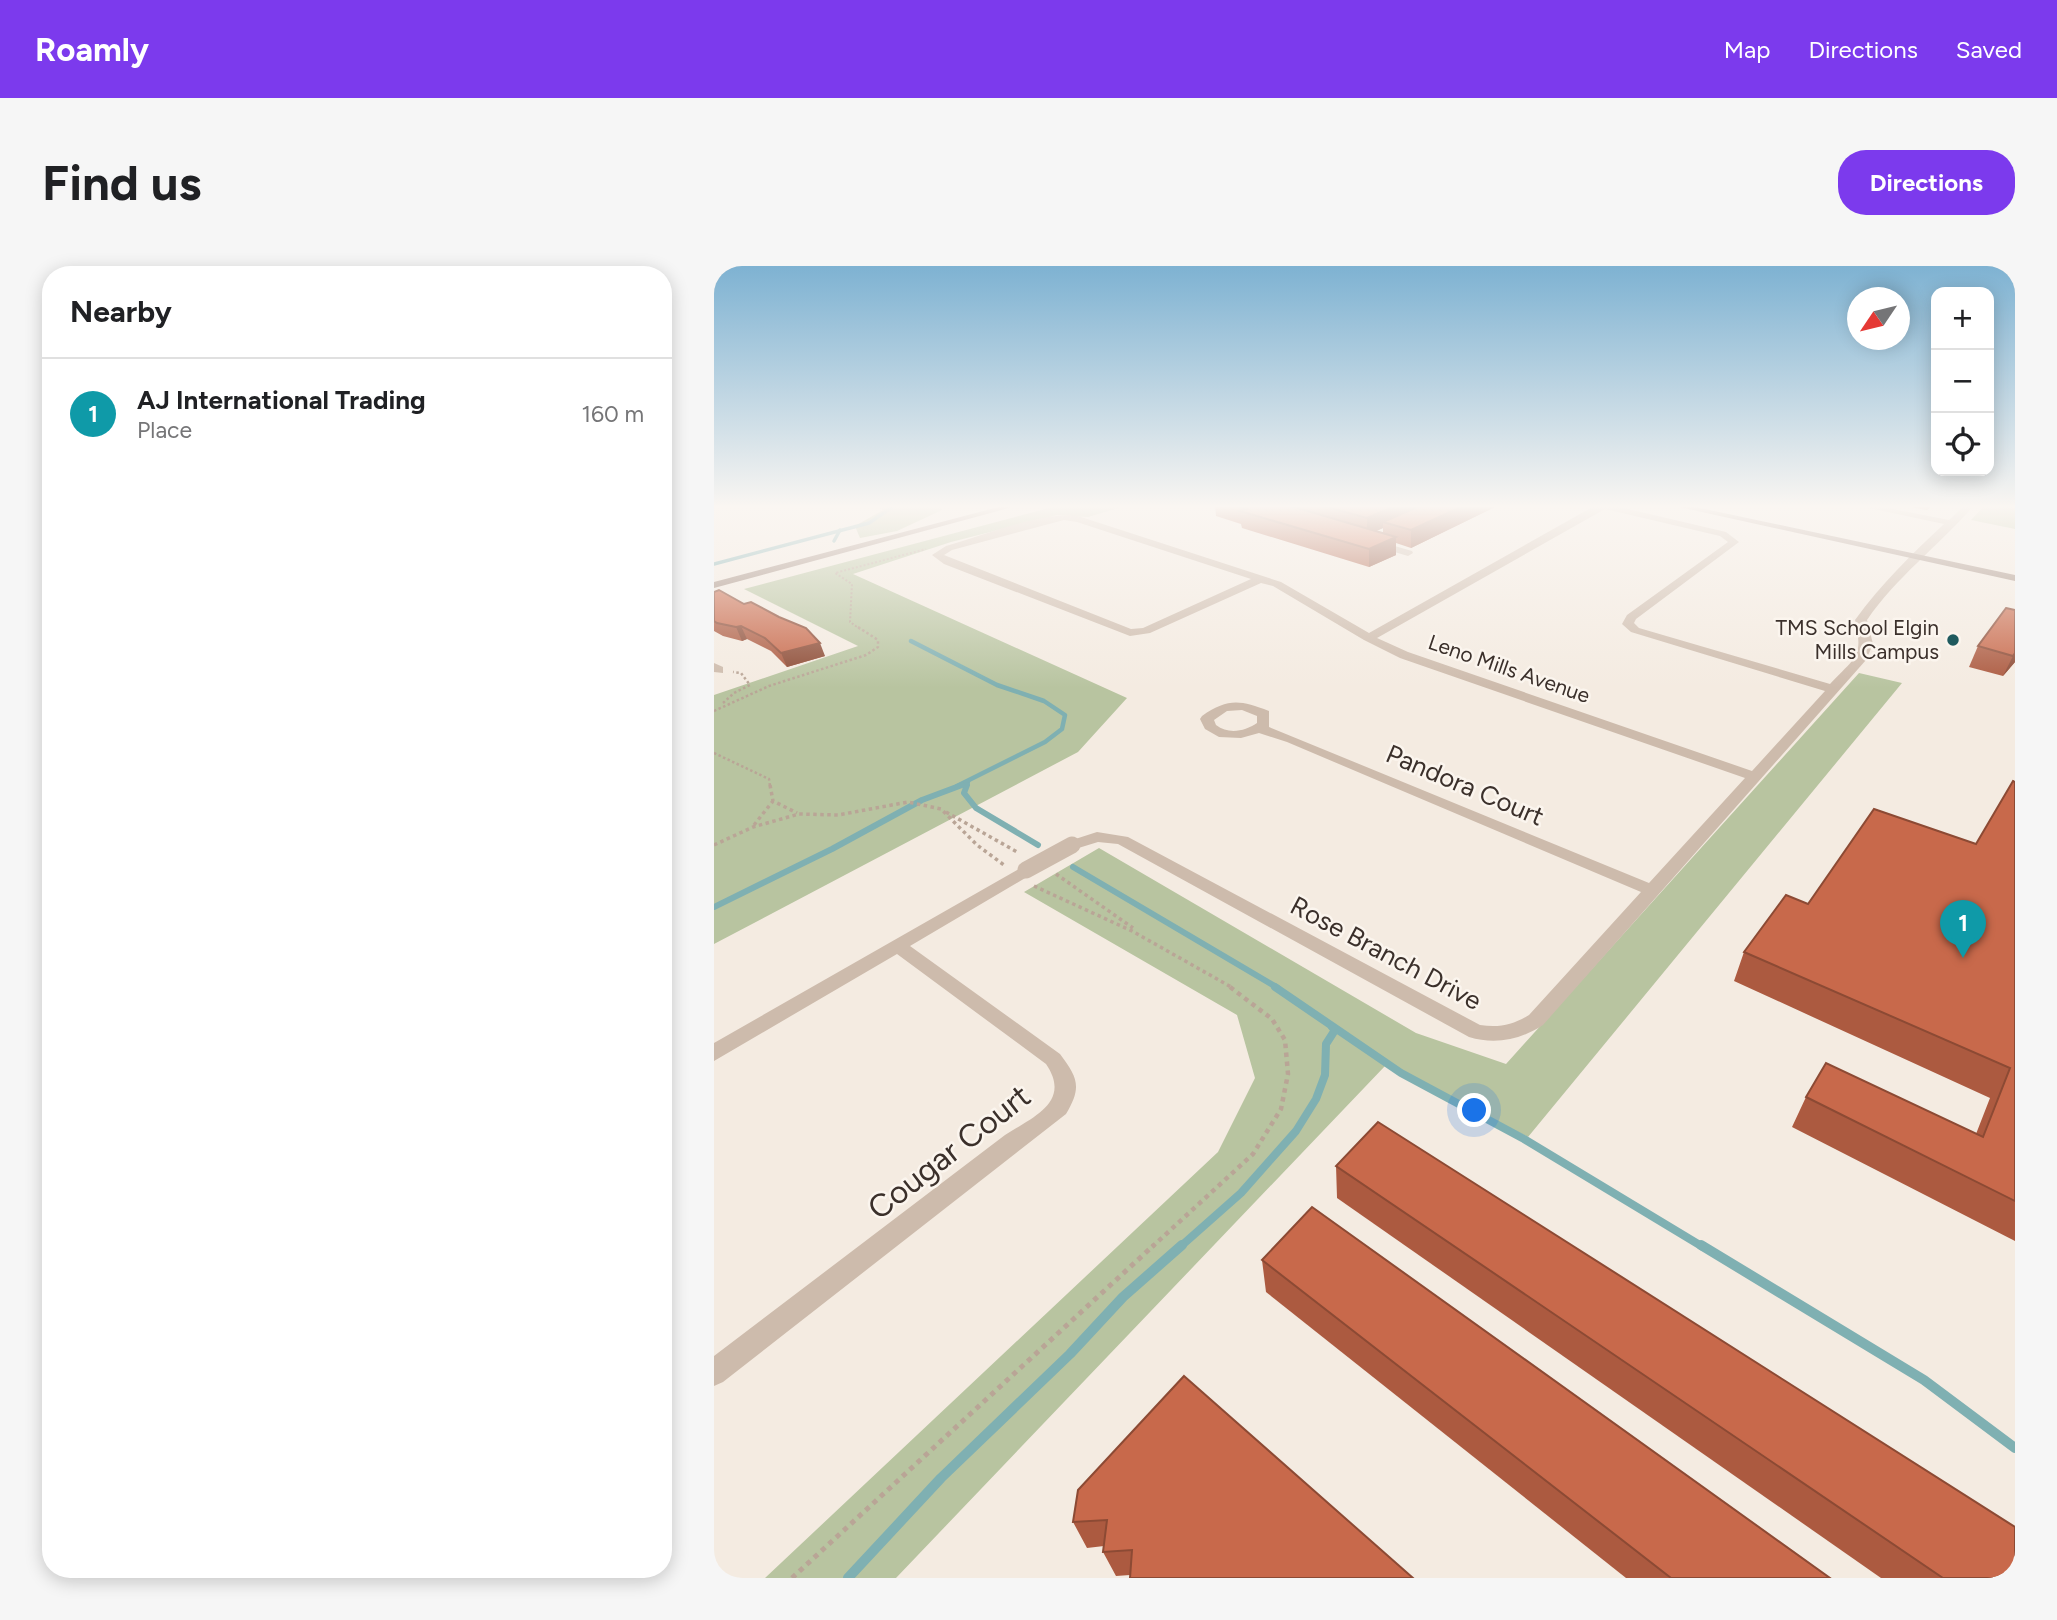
<!DOCTYPE html>
<meta charset="utf-8">
<style>
body{margin:0;font-family:Figtree,sans-serif;background:#f6f6f6;color:#202124}
.controls{position:absolute;right:21px;top:21px;display:grid;overflow:hidden;border-radius:14px;box-shadow:0 4px 18px #0003}
.controls button{width:63px;height:63px;display:grid;place-items:center;padding:0;border:0;border-bottom:2px solid #e0e0e0;background:#fff;color:#202124;font:35px sans-serif}
.compass{position:absolute;left:1133px;top:21px;width:63px;height:63px;border-radius:50%;background:#fff;box-shadow:0 4px 18px #0003;rotate:235deg}
.you{position:absolute;left:761px;top:845px;width:24px;height:24px;margin:-18px;border:5px solid #fff;border-radius:50%;background:#1a73e8;box-shadow:0 0 0 10px #1a73e833}
.badge{display:grid;place-items:center;width:46px;height:46px;border-radius:50%;background:#7c3aed;color:#fff;font-size:23px;font-weight:700}
.pin{position:absolute;translate:-50% -58px;filter:drop-shadow(0 2px 4px #0008)}
.pin::after{content:'';position:absolute;top:37px;width:24px;height:21px;background:inherit;clip-path:polygon(0 0,100% 0,50% 100%)}
.list{margin:0;padding:0;list-style:none}
h2{display:flex;justify-content:space-between;align-items:center;height:91px;margin:0;padding:0 28px;font-size:30px}
h2 small{font-size:23px;font-weight:400;color:#757577}
.list li{display:grid;grid-template-columns:46px 1fr auto;gap:21px;align-items:center;box-sizing:border-box;height:112px;padding:0 28px;border-top:2px solid #e0e0e0}
.list b{display:block;font-size:26px;white-space:nowrap}
.list p{margin:0;font-size:23px;white-space:nowrap;color:#757577}
.list em{font-size:23px;font-style:normal;color:#757577}
.icon{flex:none;width:38px;height:38px;fill:none;stroke:currentColor;stroke-width:2;stroke-linecap:round;stroke-linejoin:round}
.map{position:relative;flex:none;width:1301px;height:1312px;overflow:hidden;border-radius:28px}
header{display:flex;align-items:center;gap:42px;box-sizing:border-box;height:98px;padding:0 35px;background:#7c3aed;color:#fff}
header strong{font-size:33px}
nav{display:flex;gap:38px;margin-inline-start:auto;font-size:24px}
.intro{display:flex;align-items:center;justify-content:space-between;box-sizing:border-box;height:168px;padding:0 42px}
h1{margin:0;font-size:49px}
.button{padding:18px 32px;border-radius:28px;background:#7c3aed;color:#fff;font-size:24px;font-weight:700}
main{display:flex;gap:42px;padding:0 42px}
aside{flex:1;background:#fff;border-radius:28px;box-shadow:0 4px 18px #0003}
.map>svg:first-child{display:block}
.green{fill:#b8c4a0}
.lines{fill:none;stroke-linecap:round;stroke-linejoin:round}
.stream-far4{stroke:#7fb0b2;stroke-width:3.5}
.stream-far3{stroke:#7fb0b2;stroke-width:4.5}
.stream-far2{stroke:#7fb0b2;stroke-width:6}
.stream-far1{stroke:#7fb0b2;stroke-width:8}
.stream{stroke:#7fb0b2;stroke-width:10}
.path-far4{stroke:#b9a596;stroke-width:2;stroke-dasharray:2 2;stroke-linecap:butt}
.path-far3{stroke:#b9a596;stroke-width:2.5;stroke-dasharray:2.5 2.5;stroke-linecap:butt}
.path-far2{stroke:#b9a596;stroke-width:3.5;stroke-dasharray:3.5 3.5;stroke-linecap:butt}
.path-far1{stroke:#b9a596;stroke-width:4.5;stroke-dasharray:4.5 4.5;stroke-linecap:butt}
.path{stroke:#b9a596;stroke-width:5;stroke-dasharray:5 5;stroke-linecap:butt}
.street{fill:#cdbbac;fill-rule:evenodd}
.secondary{fill:#a18a7d;fill-rule:evenodd}
.street-bridge{stroke:#cdbbac;stroke-width:17}
.wall{fill:#ac5a40;fill-rule:evenodd}
.shaded-wall{fill:#8c4a34}
.building{fill:#c8694b;stroke:#8c4a34;stroke-width:2}
.poi-dot{fill:#1f5a5e;stroke:#fbf5ee;stroke-width:2.5}
.labels{text-anchor:middle;stroke-width:5;stroke-linejoin:round;paint-order:stroke}
.far-poi-label{font-size:21px;fill:#3b302b;stroke:#fbf5ee;text-anchor:end}
.far-street-label{font-size:21px;fill:#3b302b;stroke:#fbf5ee}
.street-label{font-size:26px;fill:#3b302b;stroke:#fbf5ee}
.near-street-label{font-size:32px;fill:#3b302b;stroke:#fbf5ee}
</style>
<header>
<strong>Roamly</strong>
<nav><a>Map</a><a>Directions</a><a>Saved</a></nav>
</header>
<div class="intro"><h1>Find us</h1><a class="button">Directions</a></div>
<main>
<aside>
<h2>Nearby<small></small></h2>
<ul class="list">
<li><span class="badge" style="background:#0f9aa8">1</span><div><b>AJ International Trading</b><p>Place</p></div><em>160 m</em></li>
</ul>
</aside>
<div class="map">
<svg width="1301" height="1312" viewBox="0 0 1301 1312">
<rect width="100%" height="100%" fill="#f4ebe1"/>
<g class="green">
<polygon points="163,239 227,239 228,244 183,265 146,272 141,260 169,244"/>
<polygon points="346,239 414,239 374,251 343,249 237,276 139,308 413,432 364,486 0,678 0,429 144,380 30,323"/>
<polygon points="1271,239 1301,239 1301,263 1257,254"/>
<polygon points="1145,407 1188,417 814,871 671,800 182,1312 51,1312 504,886 541,812 523,749 310,626 385,582 702,767 792,798"/>
</g>
<g class="lines">
<g class="stream-far4">
<polyline points="120,275 126,264"/>
<polyline points="0,298 155,257 181,239"/>
</g>
<g class="stream-far3">
<polyline points="197,375 283,419 330,435 351,449 348,463 331,476 243,520"/>
<polyline points="252,520 254,516"/>
</g>
<g class="stream-far2">
<polyline points="253,519 250,527 262,542 324,579"/>
<polyline points="359,601 564,722"/>
<polyline points="0,641 118,583 208,534 248,519"/>
</g>
<g class="stream-far1">
<polyline points="561,721 687,807 810,873 989,981"/>
<polyline points="466,981 527,927 582,865 602,833 611,809 612,778 621,764 618,761"/>
</g>
<g class="stream">
<polyline points="987,979 1210,1114 1301,1182"/>
<polyline points="134,1312 227,1212 356,1088 409,1031 468,979"/>
</g>
<polyline class="path-far4" points="146,363 136,356 138,318 121,307 212,283"/>
<g class="path-far3">
<polyline points="9,437 20,427 36,419 27,407 19,406"/>
<polyline points="0,445 55,420 152,389 164,381 164,374 144,361"/>
<polyline points="0,487 55,513 56,520"/>
</g>
<g class="path-far2">
<polyline points="56,519 59,535 83,547"/>
<polyline points="232,546 305,587"/>
<polyline points="40,559 59,535"/>
<polyline points="0,579 39,561 85,548 124,549 194,536 227,543 263,579 290,599"/>
<polyline points="342,608 419,662"/>
<polyline points="320,620 418,665 519,722"/>
</g>
<polyline class="path-far1" points="438,981 539,888 567,843 574,808 571,774 558,753 516,721"/>
<polyline class="path" points="78,1312 440,979"/>
<g class="street">
<path d="M882,239H897L1012,266L1025,276L922,353L920,357L925,362L1116,418C1141,391 1150,392 1141,354C1167,318 1198,288 1230,258L1141,239H1158L1235,254L1251,239H1260C1226,279 1183,310 1153,354L1159,378L1152,394L829,759C806,774 781,779 755,771L404,578L384,576L358,584L350,579L352,576L383,566L414,571L766,759C785,762 799,759 815,749L927,626L573,476L545,467L527,472L505,471L491,463L486,453L488,450C514,432 526,434 555,445V461L935,617L1031,512L686,392L650,374L559,320L547,317L436,367L416,370L230,298L218,289L232,280C268,270 329,245 364,250L567,316L655,367ZM891,243L1006,270L1014,276L913,349L908,358L917,366L1111,425L1038,505L694,386L663,372ZM350,254L363,256L537,313L429,362L417,363L230,289L238,284ZM528,444L543,450V457C531,465 515,469 502,459L500,454L513,445Z"/>
<polygon points="660,274 698,285 699,287 694,290 657,279 655,277"/>
<polygon points="0,397 9,401 9,407 0,406"/>
<path d="M312,599L320,604L318,608L196,680L346,788C364,812 368,821 352,848L9,1116L0,1120V1090L291,869C319,851 358,836 332,798L183,688L0,795V777Z"/>
</g>
<g class="secondary">
<polygon points="292,239 306,239 0,322 0,316"/>
<polygon points="956,239 972,239 1301,309 1301,315"/>
</g>
<polyline class="street-bridge" points="312,604 358,579"/>
</g>
<g class="wall">
<path d="M501,239H575H574L580,241V239H785L697,282L682,277V289L655,301L528,262L527,258L502,250ZM669,262V267L662,265Z"/>
<polygon points="1186,239 1219,239 1213,244"/>
<polygon points="0,326 111,390 73,401 57,385 33,373 28,375 9,370 0,365"/>
<polygon points="1301,344 1301,396 1289,410 1255,401 1264,380"/>
<polygon points="1301,516 1301,975 1078,861 1092,831 1262,868 1276,832 1020,715 1030,686 1094,638 1262,578"/>
<polygon points="622,900 1300,1312 1167,1312 623,932"/>
<polygon points="548,994 1116,1312 912,1312 552,1026"/>
<polygon points="470,1110 416,1309 402,1310 389,1286 390,1280 373,1282 359,1256"/>
</g>
<g class="shaded-wall">
<polygon points="683,239 719,239 669,256 669,262 653,269 653,252"/>
<polygon points="751,239 785,239 697,282 697,264"/>
<polygon points="682,271 682,289 655,301 655,283"/>
<polygon points="27,360 33,373 28,375 22,361"/>
<polygon points="106,377 111,390 73,401 67,387"/>
<polygon points="1301,387 1301,396 1289,410 1299,390"/>
</g>
<g class="building">
<polygon points="519,239 573,239 682,271 655,283 526,245 533,243"/>
<polygon points="606,239 683,239 653,252"/>
<polygon points="708,239 751,239 697,264 669,256"/>
<polygon points="5,324 30,338 37,336 65,351 92,362 106,377 67,387 51,372 27,360 22,361 3,357 0,355 0,326"/>
<polygon points="1292,342 1301,344 1301,387 1299,390 1264,380"/>
<polygon points="1299,515 1301,516 1301,935 1092,831 1112,797 1269,871 1296,802 1030,686 1072,629 1094,638 1160,543 1262,578"/>
<polygon points="664,856 1301,1261 1301,1308 1300,1312 1229,1312 622,900"/>
<polygon points="598,941 1116,1312 957,1312 548,994"/>
<polygon points="470,1110 699,1312 416,1312 418,1284 389,1286 393,1254 359,1256 364,1224"/>
</g>
<linearGradient id="sky" x2="0" y2="1"><stop stop-color="#7eb2d2"/><stop offset="0.57" stop-color="#faf6f2"/><stop offset="1" stop-color="#faf6f2" stop-opacity="0"/></linearGradient>
<rect width="1301" height="422" fill="url(#sky)"/>
<circle class="poi-dot" cx="1239" cy="374" r="7"/>
<g class="labels">
<g class="far-poi-label">
<text x="1225" y="369">TMS School Elgin<tspan x="1225" dy="24">Mills Campus</tspan></text>
</g>
<g class="far-street-label">
<text transform="translate(795 403) rotate(19)" y="7">Leno Mills Avenue</text>
</g>
<g class="street-label">
<text transform="translate(751 519) rotate(23)" y="9">Pandora Court</text>
<text transform="translate(672 687) rotate(28)" y="9">Rose Branch Drive</text>
</g>
<g class="near-street-label">
<text transform="translate(235 886) rotate(-38)" y="11">Cougar Court</text>
</g>
</g>
</svg>
<div class="controls">
<button>+</button>
<button>−</button>
<button><svg class="icon" aria-label="locate" viewBox="0 0 24 24"><circle cx="12" cy="12" r="6"/><path d="M12 2v4M12 18v4M2 12h4M18 12h4"/></svg></button>
</div>
<svg class="compass" viewBox="-18 -18 36 36"><path d="M0-13l5 13h-10z" fill="#e53935"/><path d="M0 13l5-13h-10z" fill="#757577"/></svg>
<div class="you"></div>
<div class="pin badge" style="left:1249px;top:692px;background:#0f9aa8">1</div>
</div>
</main>
